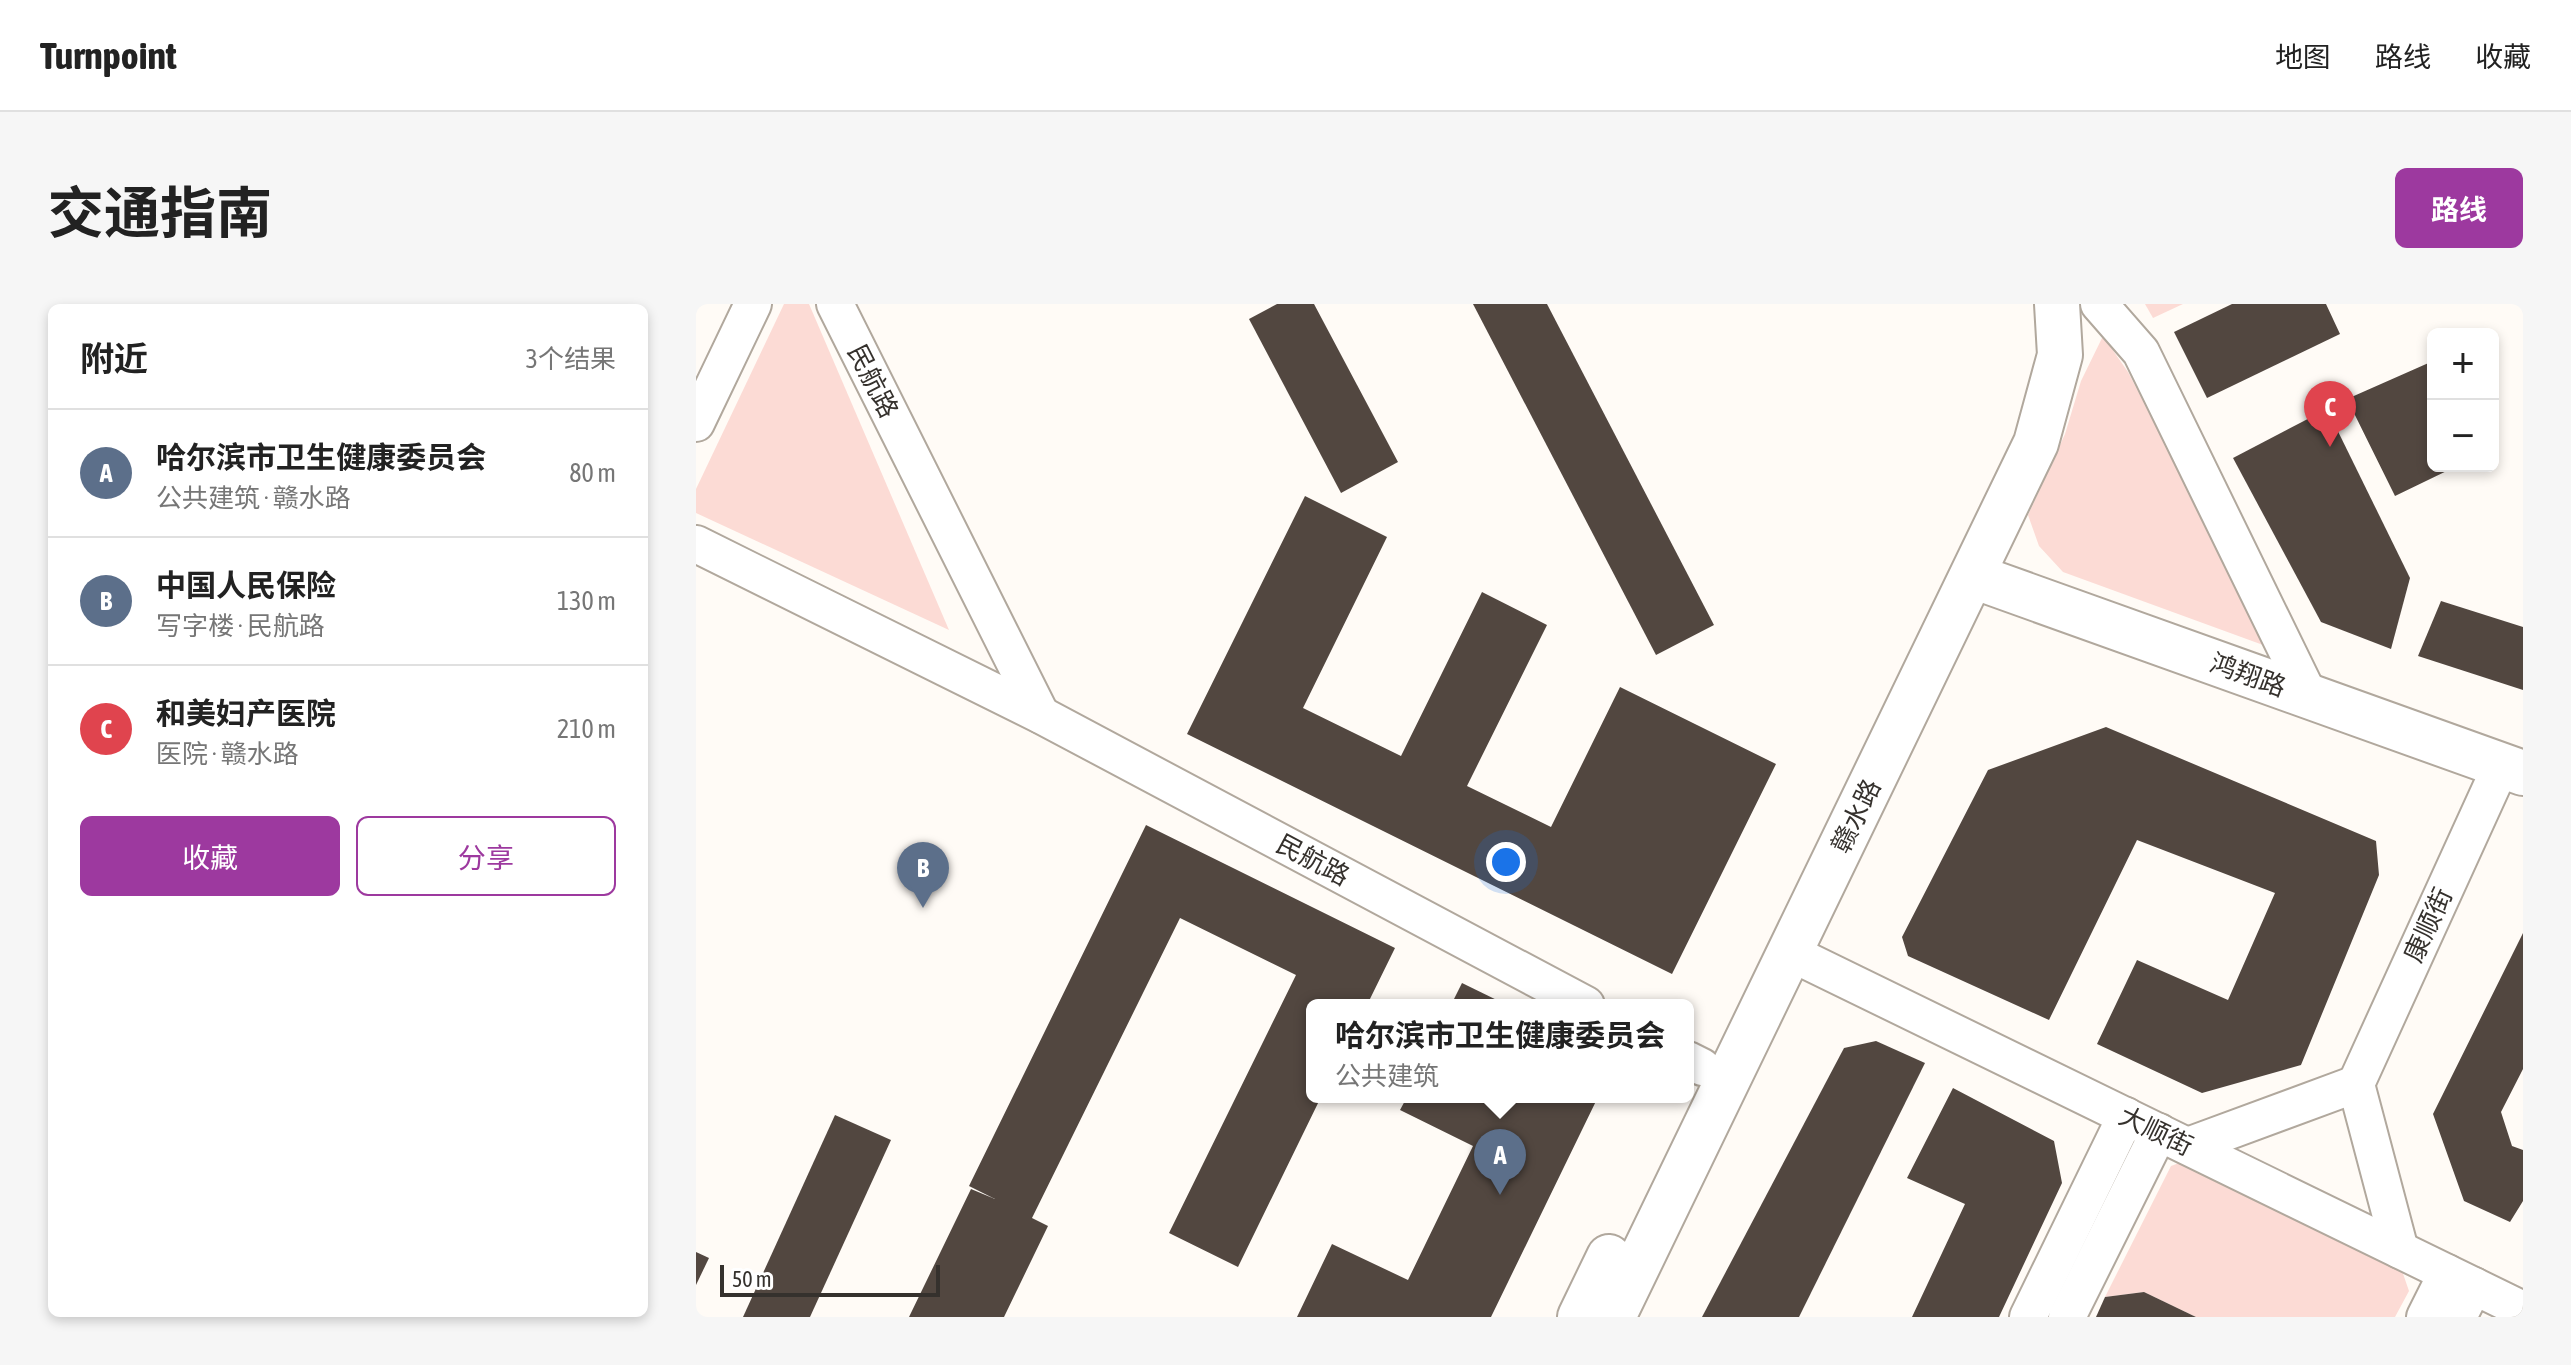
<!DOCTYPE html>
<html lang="zh">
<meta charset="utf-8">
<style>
body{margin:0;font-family:"Asap Condensed","Noto Sans SC",sans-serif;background:#f6f6f6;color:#222}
.controls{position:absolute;right:24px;top:24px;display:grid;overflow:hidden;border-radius:12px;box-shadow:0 4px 12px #0003}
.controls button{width:72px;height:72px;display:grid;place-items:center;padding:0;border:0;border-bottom:2px solid #e0e0e0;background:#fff;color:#222;font:40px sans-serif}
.scale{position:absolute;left:24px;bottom:20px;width:220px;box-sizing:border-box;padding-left:8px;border:4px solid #35312d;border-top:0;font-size:22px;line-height:28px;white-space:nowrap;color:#35312d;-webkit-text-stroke:6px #fff;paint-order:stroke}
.you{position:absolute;left:810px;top:558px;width:28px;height:28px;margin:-20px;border:6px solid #fff;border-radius:50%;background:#1a73e8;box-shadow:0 0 0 12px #1a73e833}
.badge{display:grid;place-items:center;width:52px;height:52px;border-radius:50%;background:#9d399f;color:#fff;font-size:26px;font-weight:700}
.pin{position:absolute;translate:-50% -66px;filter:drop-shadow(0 2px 4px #0008)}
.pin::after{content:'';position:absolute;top:42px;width:28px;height:24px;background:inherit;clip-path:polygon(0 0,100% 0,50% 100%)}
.popup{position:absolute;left:610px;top:695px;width:388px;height:104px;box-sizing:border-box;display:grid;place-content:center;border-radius:12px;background:#fff;filter:drop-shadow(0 2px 6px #0005);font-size:26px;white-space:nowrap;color:#767676}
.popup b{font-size:30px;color:#222}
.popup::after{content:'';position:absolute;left:50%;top:100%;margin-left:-16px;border:16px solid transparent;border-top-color:#fff}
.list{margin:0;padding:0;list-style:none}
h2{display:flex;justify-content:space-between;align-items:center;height:104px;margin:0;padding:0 32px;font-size:34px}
h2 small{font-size:26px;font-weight:400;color:#767676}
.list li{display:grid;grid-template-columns:52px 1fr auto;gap:24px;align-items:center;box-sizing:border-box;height:128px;padding:0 32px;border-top:2px solid #e0e0e0}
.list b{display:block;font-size:30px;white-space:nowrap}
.list p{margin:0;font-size:26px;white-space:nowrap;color:#767676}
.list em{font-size:26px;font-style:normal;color:#767676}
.actions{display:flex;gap:16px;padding:24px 32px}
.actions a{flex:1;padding:18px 0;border:2px solid #9d399f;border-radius:12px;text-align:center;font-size:28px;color:#9d399f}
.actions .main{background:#9d399f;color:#fff}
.map{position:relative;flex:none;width:1827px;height:1013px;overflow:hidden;border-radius:12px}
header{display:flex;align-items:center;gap:48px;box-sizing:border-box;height:112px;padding:0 40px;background:#fff;border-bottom:2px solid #e0e0e0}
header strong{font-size:38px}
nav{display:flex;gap:44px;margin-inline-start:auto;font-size:28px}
.intro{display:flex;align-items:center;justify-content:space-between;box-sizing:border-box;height:192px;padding:0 48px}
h1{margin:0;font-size:56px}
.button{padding:20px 36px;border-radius:12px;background:#9d399f;color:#fff;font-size:28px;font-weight:700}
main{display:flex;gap:48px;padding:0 48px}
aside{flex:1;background:#fff;border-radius:12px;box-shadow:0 4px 12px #0003}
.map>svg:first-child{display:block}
.green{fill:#fcdbd5}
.building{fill:#524740}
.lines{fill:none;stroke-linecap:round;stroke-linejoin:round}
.minor-casing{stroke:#b1a89d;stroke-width:40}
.major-casing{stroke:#b1a89d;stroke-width:48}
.minor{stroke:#fff;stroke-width:36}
.major{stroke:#fff;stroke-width:44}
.labels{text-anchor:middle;stroke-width:8;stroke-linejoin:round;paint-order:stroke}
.street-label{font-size:26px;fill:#35312d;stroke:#fff}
</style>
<header>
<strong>Turnpoint</strong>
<nav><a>地图</a><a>路线</a><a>收藏</a></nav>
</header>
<div class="intro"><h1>交通指南</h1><a class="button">路线</a></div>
<main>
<aside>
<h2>附近<small>3个结果</small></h2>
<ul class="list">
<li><span class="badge" style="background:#5c6f8a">A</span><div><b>哈尔滨市卫生健康委员会</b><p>公共建筑 · 赣水路</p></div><em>80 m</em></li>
<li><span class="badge" style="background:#5c6f8a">B</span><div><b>中国人民保险</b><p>写字楼 · 民航路</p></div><em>130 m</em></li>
<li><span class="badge" style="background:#e0444e">C</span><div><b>和美妇产医院</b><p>医院 · 赣水路</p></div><em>210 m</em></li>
</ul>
<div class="actions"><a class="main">收藏</a><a>分享</a></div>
</aside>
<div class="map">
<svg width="1827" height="1013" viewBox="0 0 1827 1013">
<rect width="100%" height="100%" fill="#fffbf6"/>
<g class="green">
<polygon points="88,0 113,0 253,326 0,209 0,185"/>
<polygon points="1449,0 1487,0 1457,14"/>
<polygon points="1407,32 1432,68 1578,345 1367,268 1343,242 1332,211 1369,130 1385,77"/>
<polygon points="1491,856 1703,958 1713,987 1699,1013 1500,1013 1448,988 1409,993 1475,862"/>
</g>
<g class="building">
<polygon points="581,0 618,0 702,158 645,189 553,15"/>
<polygon points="777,0 851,0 1018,321 960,351"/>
<polygon points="1536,0 1630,0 1644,30 1511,94 1478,28"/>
<polygon points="1737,57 1737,162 1761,162 1699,192 1651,95"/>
<polygon points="1631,105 1714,274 1695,345 1625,318 1537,154"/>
<polygon points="609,192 691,233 607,404 705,452 786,288 851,321 771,482 855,523 924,383 1080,460 976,670 491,430"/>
<polygon points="1745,297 1827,323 1827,386 1722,352"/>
<polygon points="1410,423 1680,537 1683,571 1605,761 1506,789 1401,740 1441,656 1532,696 1579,589 1441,536 1353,716 1212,652 1206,633 1292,466"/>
<polygon points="450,521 699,644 671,701 616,701 616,793 625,793 542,963 473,929 600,671 484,614 336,914 352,922 308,1013 213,1013 275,885 299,895 273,882"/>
<polygon points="1827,629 1827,765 1805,808 1816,842 1827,846 1827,897 1814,918 1768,897 1737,810"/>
<polygon points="766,679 811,701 755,701"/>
<polygon points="1180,737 1229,759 1103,1013 1006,1013 1148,744"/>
<polygon points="1257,784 1358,837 1366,879 1303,1013 1216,1013 1269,900 1211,874"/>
<polygon points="711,793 902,793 795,1013 601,1013 636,940 712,976 777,842 704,806"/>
<polygon points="139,811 195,836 114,1013 47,1013"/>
<polygon points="0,948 13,954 0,981"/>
<polygon points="1448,988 1500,1013 1400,1013 1409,993"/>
</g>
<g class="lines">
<g class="minor-casing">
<g id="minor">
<polyline points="139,0 345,411"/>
<polyline points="1403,0 1445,48 1614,394"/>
<polyline points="0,119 57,0"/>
<polyline points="0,240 345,411 890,701"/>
<polyline points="1093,648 1827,1006"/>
<polyline points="992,756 1006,763"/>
<polyline points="1660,780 1805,462"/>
<polyline points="1660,780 1704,946"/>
<polyline points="1492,842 1660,780"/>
<polyline points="1332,1013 1430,812"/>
<polyline points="1371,1013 1463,828"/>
<polyline points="1729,1013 1751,969"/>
<polyline points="1762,1013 1778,982"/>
</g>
</g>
<g class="major-casing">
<g id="major">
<polyline points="1277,272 1827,469"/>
<polyline points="884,1013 913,953"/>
<polyline points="917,1013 1340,139 1364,51 1361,0"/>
</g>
</g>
<use href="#minor" class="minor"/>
<use href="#major" class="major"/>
</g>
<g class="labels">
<g class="street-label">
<text transform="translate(177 77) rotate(63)" y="9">民航路</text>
<text transform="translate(1552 371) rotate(20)" y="9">鸿翔路</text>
<text transform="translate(1160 512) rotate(-64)" y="9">赣水路</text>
<text transform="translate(617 556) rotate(28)" y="9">民航路</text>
<text transform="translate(1732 621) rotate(-65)" y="9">康顺街</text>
<text transform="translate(1460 827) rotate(26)" y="9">大顺街</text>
</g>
</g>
</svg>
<div class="controls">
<button>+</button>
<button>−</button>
</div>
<div class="scale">50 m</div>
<div class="you"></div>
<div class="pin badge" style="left:804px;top:891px;background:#5c6f8a">A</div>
<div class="popup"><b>哈尔滨市卫生健康委员会</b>公共建筑</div>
<div class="pin badge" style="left:227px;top:604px;background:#5c6f8a">B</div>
<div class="pin badge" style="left:1634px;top:143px;background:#e0444e">C</div>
</div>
</main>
